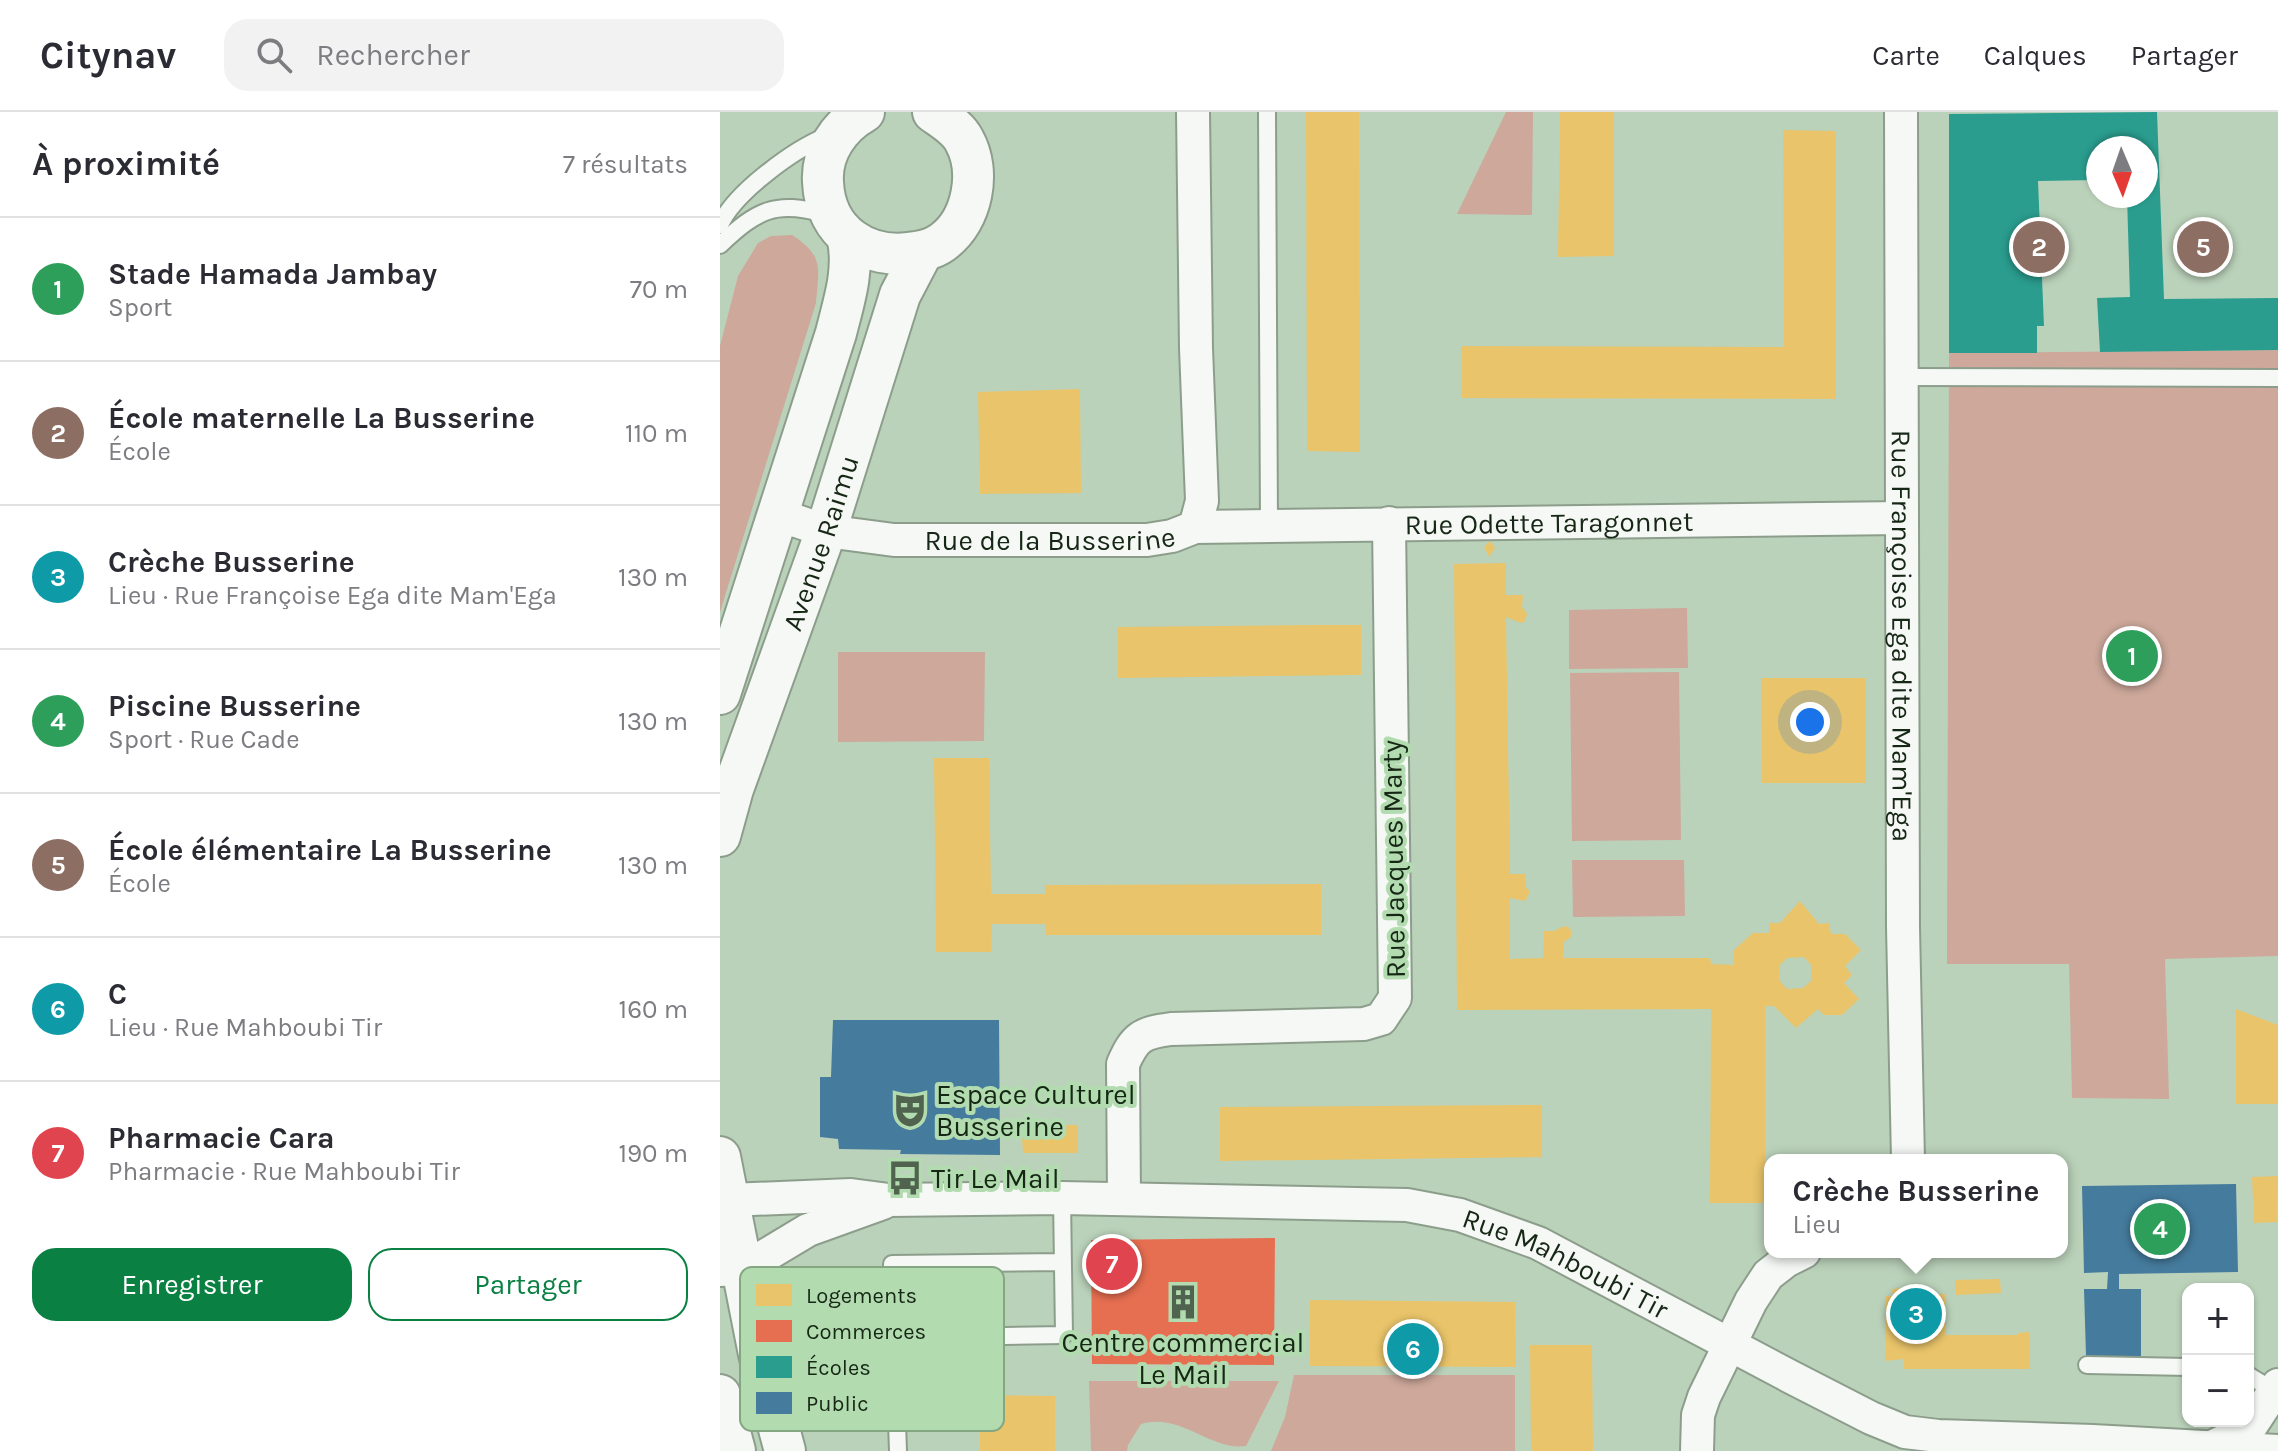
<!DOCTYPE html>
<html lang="fr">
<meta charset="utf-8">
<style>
body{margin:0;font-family:Karla,sans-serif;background:#f2f2f3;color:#2b2b33}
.controls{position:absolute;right:24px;bottom:24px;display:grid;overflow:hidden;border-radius:16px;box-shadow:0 2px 6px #0004}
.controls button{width:72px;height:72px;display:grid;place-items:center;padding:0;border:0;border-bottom:2px solid #e1e1e2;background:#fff;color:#2b2b33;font:40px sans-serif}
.compass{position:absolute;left:1366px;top:24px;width:72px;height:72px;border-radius:50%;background:#fff;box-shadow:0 2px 6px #0004;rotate:178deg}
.you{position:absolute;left:1090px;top:610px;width:28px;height:28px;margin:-20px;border:6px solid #fff;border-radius:50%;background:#1a73e8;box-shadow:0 0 0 12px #1a73e833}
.badge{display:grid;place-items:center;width:52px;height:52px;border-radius:50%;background:#0b8043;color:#fff;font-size:26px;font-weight:700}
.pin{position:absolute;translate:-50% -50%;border:4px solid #fff;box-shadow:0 2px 8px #0006}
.popup{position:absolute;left:1044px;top:1042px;width:304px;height:104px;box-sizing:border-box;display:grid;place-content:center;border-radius:16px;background:#fff;filter:drop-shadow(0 2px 6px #0005);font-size:26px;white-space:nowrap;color:#7c7c81}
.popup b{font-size:30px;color:#2b2b33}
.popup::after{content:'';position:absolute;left:50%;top:100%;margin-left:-16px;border:16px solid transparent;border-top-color:#fff}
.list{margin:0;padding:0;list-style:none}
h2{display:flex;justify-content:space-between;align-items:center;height:104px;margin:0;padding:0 32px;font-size:34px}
h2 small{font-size:26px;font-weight:400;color:#7c7c81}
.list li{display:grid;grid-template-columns:52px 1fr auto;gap:24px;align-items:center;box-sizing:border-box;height:144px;padding:0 32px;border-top:2px solid #e1e1e2}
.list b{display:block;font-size:30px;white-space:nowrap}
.list p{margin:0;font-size:26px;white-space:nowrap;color:#7c7c81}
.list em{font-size:26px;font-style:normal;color:#7c7c81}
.actions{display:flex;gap:16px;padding:24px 32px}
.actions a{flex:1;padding:18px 0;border:2px solid #0b8043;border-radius:24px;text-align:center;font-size:28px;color:#0b8043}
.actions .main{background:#0b8043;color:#fff}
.icon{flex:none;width:44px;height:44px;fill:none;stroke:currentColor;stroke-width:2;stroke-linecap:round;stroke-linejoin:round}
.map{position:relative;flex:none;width:1558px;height:1339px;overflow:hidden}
header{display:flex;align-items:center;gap:48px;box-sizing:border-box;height:112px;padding:0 40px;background:#fff;border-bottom:2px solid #e1e1e2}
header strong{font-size:38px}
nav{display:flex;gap:44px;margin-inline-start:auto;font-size:28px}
.search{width:560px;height:72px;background:#f2f2f3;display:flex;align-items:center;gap:20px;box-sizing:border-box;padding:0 28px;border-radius:24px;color:#7c7c81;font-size:30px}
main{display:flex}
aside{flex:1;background:#fff}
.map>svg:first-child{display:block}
.green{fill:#cda89b}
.homes{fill:#e9c46a;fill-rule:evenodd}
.shops{fill:#e76f51}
.schools{fill:#2a9d8f}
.public{fill:#457b9d}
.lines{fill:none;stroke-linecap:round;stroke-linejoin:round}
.service-casing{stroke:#8c9e8b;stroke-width:20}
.minor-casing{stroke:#8c9e8b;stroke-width:36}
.tertiary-casing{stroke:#8c9e8b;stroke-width:44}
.service{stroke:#f5f8f5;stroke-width:16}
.minor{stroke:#f5f8f5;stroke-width:32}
.tertiary{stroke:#f5f8f5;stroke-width:40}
.labels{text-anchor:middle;stroke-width:8;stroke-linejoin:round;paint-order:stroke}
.street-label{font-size:28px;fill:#172716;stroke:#b2dcaf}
.poi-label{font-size:28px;fill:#172716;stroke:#b2dcaf;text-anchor:start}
.key{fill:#b2dcaf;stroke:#84a681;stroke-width:2}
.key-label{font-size:22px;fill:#172716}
</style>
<header>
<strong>Citynav</strong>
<div class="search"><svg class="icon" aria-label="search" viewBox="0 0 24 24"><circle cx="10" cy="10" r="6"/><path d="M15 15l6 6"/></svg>Rechercher</div>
<nav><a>Carte</a><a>Calques</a><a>Partager</a></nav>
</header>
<main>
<aside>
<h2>À proximité<small>7 résultats</small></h2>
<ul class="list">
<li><span class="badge" style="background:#2e9e5b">1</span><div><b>Stade Hamada Jambay</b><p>Sport</p></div><em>70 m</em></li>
<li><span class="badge" style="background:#8d6e63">2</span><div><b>École maternelle La Busserine</b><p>École</p></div><em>110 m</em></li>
<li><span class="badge" style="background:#0f9aa8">3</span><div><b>Crèche Busserine</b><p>Lieu · Rue Françoise Ega dite Mam'Ega</p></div><em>130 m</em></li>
<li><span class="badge" style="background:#2e9e5b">4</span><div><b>Piscine Busserine</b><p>Sport · Rue Cade</p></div><em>130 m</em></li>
<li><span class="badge" style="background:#8d6e63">5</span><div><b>École élémentaire La Busserine</b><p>École</p></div><em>130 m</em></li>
<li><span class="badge" style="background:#0f9aa8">6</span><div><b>C</b><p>Lieu · Rue Mahboubi Tir</p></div><em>160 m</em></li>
<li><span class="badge" style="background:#e0444e">7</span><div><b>Pharmacie Cara</b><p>Pharmacie · Rue Mahboubi Tir</p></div><em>190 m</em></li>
</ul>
<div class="actions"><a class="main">Enregistrer</a><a>Partager</a></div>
</aside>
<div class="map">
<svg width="1558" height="1339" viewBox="0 0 1558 1339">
<rect width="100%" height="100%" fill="#bbd2ba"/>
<g class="green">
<polygon points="786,0 813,0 812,103 737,102"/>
<path d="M72,123C104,144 99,155 96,191L0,500V234L18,164L38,131L51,124Z"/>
<polygon points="1558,238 1558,844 1445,847 1449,987 1352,986 1349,852 1227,852 1229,241"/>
<polygon points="967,496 968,556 849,557 849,498"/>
<polygon points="118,540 265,540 264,629 118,630"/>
<polygon points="959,560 961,728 852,729 850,561"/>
<polygon points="852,748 964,748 965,804 853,805"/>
<polygon points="574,1263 795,1263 795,1339 551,1339 565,1305"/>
<path d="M369,1269H559L526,1334C491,1339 460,1300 421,1312L408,1333L407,1339H371Z"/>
</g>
<g class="homes">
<polygon points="586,0 639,0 640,340 587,339"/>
<polygon points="840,0 894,0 894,144 838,145"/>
<polygon points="1063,18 1116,19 1116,287 742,286 741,234 1064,235"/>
<polygon points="360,277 361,381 260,382 258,280"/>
<polygon points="770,429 775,436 769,445 764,435"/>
<path d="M786,451V483H803L802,495L807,502L805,509L801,511L786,505L790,762H805V774L810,780L805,789L790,786V847L823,846L824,819H834L844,814L850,816L852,824L844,830L843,846H990L991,852L1014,853V838L1033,821H1049V811H1060L1080,789L1099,812L1109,811L1111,822H1125L1141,838L1125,854L1132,863L1124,871L1139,887L1122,903H1104L1098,897L1076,916L1054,894H1045V1091H990L991,897L737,898L734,452ZM1084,845L1091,853V869L1083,876L1067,877L1059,868L1060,853L1067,846Z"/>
<polygon points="589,513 641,513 641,563 398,566 398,515"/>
<polygon points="1041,566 1146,566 1146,671 1042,671"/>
<polygon points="214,646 269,646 271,782 325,782 325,773 601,772 601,823 325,823 325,812 272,812 271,840 216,840"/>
<polygon points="1516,897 1558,913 1558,992 1516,992"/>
<polygon points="822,993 822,1045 500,1049 500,995"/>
<polygon points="314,1009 314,1013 358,1013 358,1041 303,1041 301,1010"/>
<polygon points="1558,1064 1557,1110 1534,1111 1532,1065"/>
<polygon points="1280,1167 1281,1181 1236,1183 1235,1168"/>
<polygon points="1200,1175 1200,1183 1225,1182 1226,1223 1298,1223 1298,1221 1309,1220 1310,1257 1184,1257 1184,1247 1165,1249 1166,1184 1173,1184 1172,1177"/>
<polygon points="590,1188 795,1190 796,1255 590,1254"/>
<polygon points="810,1233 872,1233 873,1339 811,1339"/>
<polygon points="260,1283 335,1284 335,1339 260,1339"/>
</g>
<polygon class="shops" points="555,1126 554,1253 372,1252 371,1128"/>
<polygon class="schools" points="1437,0 1444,187 1558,186 1558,238 1380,240 1377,186 1410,185 1407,84 1426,84 1426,36 1378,36 1378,68 1318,69 1324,214 1317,214 1317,241 1229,241 1229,2"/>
<g class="public">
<polygon points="113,908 279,908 280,1043 180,1042 181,1038 119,1037 118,1027 100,1025 100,965 111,965"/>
<polygon points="1516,1072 1518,1160 1399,1162 1399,1177 1421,1177 1421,1244 1366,1244 1364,1177 1387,1177 1388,1160 1364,1161 1362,1074"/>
</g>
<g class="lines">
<g class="service-casing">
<g id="service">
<polyline points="547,0 549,414"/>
<path d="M0,113C14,81 74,37 107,24"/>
<path d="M0,133C37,98 55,88 105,102"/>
<polyline points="1182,265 1558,266"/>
<polyline points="342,1086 344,1223 174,1226 172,1152 343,1150"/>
<polyline points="174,1226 178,1339"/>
<polyline points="1367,1253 1468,1255"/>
<polyline points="1528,1263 1554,1279"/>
</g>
</g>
<g class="minor-casing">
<g id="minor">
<path id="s1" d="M1181,0L1183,815L1188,1048"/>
<path id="s2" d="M59,403L106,419L174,428H427L452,424L475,415L482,389L476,236L473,0"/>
<path id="s3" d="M475,415L1182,406"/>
<path d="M404,1087L403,952C415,925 421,921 451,917L644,912L661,907L675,886L669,411"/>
<path id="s4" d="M0,1091L10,1088L131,1083L169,1088L342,1086L687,1093L740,1103L818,1131L1069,1264L1151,1306L1185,1320L1218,1324L1373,1329L1558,1339"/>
<polyline points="0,1158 23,1157 88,1118 163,1091"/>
<polyline points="1492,1335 1529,1317 1558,1273"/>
<polyline points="977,1339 978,1303 984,1285 1031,1189 1048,1163 1066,1149 1084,1140"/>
</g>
</g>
<g class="tertiary-casing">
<g id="tertiary">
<path d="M144,0C119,14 101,41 103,70C105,121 147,149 196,140C205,139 217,135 224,129C252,108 262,60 244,28C238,16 224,8 213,0"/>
<path d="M0,582L116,221C124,189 134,160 128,128"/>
<path id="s5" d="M0,724L13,677L106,419L180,183L203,139"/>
<polyline points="0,1045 39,1242 65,1339"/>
<polyline points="0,1283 15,1339"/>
</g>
</g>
<use href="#service" class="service"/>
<use href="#minor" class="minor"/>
<use href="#tertiary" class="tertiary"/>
</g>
<defs>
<g id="theatre-bare" transform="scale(2.76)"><path d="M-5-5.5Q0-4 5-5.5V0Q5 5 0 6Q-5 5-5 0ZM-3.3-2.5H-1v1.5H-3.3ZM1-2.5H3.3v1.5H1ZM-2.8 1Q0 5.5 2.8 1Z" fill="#50634f" stroke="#b2dcaf" stroke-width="2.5" paint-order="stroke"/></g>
<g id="bus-bare" transform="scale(2.76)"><path d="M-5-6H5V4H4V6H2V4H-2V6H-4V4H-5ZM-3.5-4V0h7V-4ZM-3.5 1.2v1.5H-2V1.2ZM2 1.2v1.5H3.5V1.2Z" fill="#50634f" stroke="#b2dcaf" stroke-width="2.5" paint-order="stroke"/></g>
<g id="building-bare" transform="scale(2.76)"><path d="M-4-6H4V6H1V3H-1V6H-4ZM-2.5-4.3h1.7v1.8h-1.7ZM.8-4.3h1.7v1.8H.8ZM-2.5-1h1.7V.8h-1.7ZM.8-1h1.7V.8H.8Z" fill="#50634f" stroke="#b2dcaf" stroke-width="2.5" paint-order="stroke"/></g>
</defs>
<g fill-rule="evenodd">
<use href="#theatre-bare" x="190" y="998"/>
<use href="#bus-bare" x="185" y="1066"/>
<use href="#building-bare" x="463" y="1190"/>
</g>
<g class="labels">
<g class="street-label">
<text dy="10" stroke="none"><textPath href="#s3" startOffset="354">Rue Odette Taragonnet</textPath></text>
<text dy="10" stroke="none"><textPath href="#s2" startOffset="274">Rue de la Busserine</textPath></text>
<text dy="10" stroke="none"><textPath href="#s5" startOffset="310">Avenue Raimu</textPath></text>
<text dy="10" stroke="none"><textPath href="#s1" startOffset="524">Rue Françoise Ega dite Mam'Ega</textPath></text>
<text transform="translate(673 747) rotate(-91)" y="10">Rue Jacques Marty</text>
<text dy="10" stroke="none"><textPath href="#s4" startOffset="858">Rue Mahboubi Tir</textPath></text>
</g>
<g class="poi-label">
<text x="216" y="992">Espace Culturel<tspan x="216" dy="32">Busserine</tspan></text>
<text x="211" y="1076">Tir Le Mail</text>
<text x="463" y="1240" text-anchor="middle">Centre commercial<tspan x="463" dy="32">Le Mail</tspan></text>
</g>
</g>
<rect x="20" y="1155" width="264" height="164" rx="12" class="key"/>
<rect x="36" y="1172" width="36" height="22" fill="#e9c46a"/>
<rect x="36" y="1208" width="36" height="22" fill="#e76f51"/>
<rect x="36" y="1244" width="36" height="22" fill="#2a9d8f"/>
<rect x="36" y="1280" width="36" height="22" fill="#457b9d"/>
<g class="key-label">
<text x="86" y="1191">Logements</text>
<text x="86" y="1227">Commerces</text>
<text x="86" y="1263">Écoles</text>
<text x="86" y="1299">Public</text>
</g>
</svg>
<div class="controls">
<button>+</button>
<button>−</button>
</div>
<svg class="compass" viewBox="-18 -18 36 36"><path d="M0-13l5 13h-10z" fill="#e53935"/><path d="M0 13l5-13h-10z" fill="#7c7c81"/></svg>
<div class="you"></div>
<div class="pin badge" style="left:1412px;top:544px;background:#2e9e5b">1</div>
<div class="pin badge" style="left:1319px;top:135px;background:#8d6e63">2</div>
<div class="pin badge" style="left:1196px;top:1202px;background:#0f9aa8">3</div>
<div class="popup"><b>Crèche Busserine</b>Lieu</div>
<div class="pin badge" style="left:1440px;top:1117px;background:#2e9e5b">4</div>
<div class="pin badge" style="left:1483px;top:135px;background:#8d6e63">5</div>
<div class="pin badge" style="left:693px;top:1237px;background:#0f9aa8">6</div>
<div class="pin badge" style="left:392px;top:1152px;background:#e0444e">7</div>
</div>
</main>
